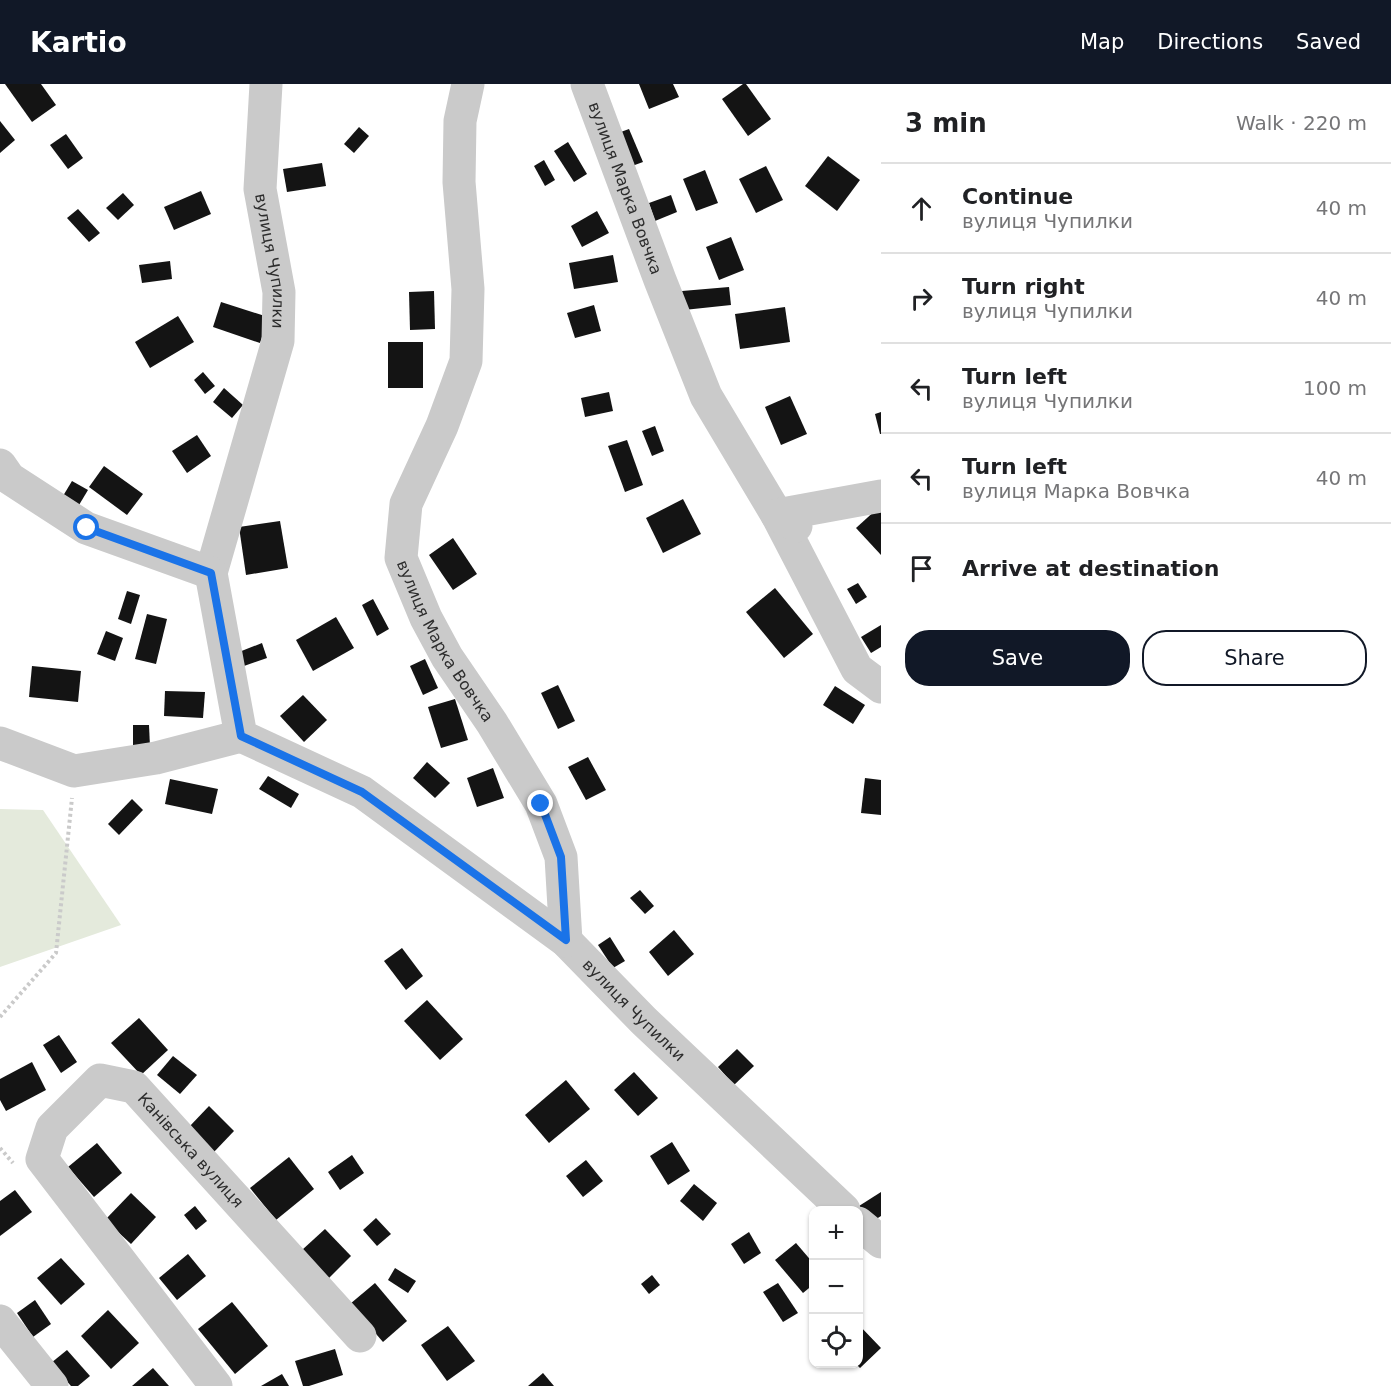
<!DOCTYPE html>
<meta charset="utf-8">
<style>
body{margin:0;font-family:"DejaVu Sans",sans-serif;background:#f6f6f6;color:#202124}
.controls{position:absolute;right:18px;bottom:18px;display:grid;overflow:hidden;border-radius:12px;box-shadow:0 2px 4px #0004}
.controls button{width:54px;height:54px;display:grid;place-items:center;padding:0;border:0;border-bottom:2px solid #e0e0e0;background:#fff;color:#202124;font:30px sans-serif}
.stop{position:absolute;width:18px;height:18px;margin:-14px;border:4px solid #1a73e8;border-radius:50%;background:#fff}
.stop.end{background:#1a73e8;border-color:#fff;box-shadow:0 2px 6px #0008}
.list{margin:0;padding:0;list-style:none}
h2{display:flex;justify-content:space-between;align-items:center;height:78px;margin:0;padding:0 24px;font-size:26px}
h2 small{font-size:20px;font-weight:400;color:#757577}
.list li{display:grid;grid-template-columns:39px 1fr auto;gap:18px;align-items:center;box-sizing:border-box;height:90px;padding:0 24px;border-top:2px solid #e0e0e0}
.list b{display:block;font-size:22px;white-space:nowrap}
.list p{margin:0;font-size:20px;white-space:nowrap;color:#757577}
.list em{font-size:20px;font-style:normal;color:#757577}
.actions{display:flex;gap:12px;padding:18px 24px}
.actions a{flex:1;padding:14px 0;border:2px solid #111827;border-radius:24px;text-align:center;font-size:21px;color:#111827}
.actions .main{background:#111827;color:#fff}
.icon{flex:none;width:33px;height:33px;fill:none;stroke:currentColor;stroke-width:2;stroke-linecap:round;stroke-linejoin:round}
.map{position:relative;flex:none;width:881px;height:1302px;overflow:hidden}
header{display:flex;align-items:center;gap:36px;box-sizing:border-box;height:84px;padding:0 30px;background:#111827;color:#fff}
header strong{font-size:28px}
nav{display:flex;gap:33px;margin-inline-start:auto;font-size:21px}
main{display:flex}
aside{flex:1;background:#fff}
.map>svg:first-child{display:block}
.green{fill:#e4eadc}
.building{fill:#141414}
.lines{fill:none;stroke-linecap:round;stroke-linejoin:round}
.path{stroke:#cacaca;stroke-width:4;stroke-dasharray:3 3;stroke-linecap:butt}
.minor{stroke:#cacaca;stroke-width:33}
.route{stroke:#1a73e8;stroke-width:8}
.labels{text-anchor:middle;stroke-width:6;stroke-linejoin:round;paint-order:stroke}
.street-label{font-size:16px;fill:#2d2d2d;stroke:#fff}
</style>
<header>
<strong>Kartio</strong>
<nav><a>Map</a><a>Directions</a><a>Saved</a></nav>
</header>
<main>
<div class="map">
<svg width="881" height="1302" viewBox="0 0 881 1302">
<rect width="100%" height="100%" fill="#fff"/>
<polygon class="green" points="0,725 43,726 121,841 0,883"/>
<g class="building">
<polygon points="5,0 41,0 56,21 32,38"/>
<polygon points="639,0 673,0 679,13 649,25"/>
<polygon points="743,0 746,0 771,35 748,52 722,15"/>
<polygon points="0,37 15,56 0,69"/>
<polygon points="359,43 369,52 354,69 344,60"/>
<polygon points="629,45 643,78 632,82 618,49"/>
<polygon points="66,50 83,74 68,85 50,61"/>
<polygon points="568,58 587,90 574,98 554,67"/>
<polygon points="828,72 860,96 837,127 805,102"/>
<polygon points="544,76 555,96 545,102 534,82"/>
<polygon points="322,79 326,102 287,108 283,85"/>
<polygon points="766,82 783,116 756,129 739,95"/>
<polygon points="705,86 718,119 696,127 683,95"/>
<polygon points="201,107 211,130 174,146 164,123"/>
<polygon points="123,109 134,121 118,136 106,124"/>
<polygon points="671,111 677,128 655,137 649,119"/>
<polygon points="78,125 100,149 89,158 67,134"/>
<polygon points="597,127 609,149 582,163 571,142"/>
<polygon points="731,153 744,186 719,196 706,163"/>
<polygon points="613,171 618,198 574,205 569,179"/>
<polygon points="170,177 172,195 142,199 139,181"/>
<polygon points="729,203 731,221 684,226 682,207"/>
<polygon points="434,207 435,245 410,246 409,208"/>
<polygon points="221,218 268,233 260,259 213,243"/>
<polygon points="594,221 601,247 575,254 567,229"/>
<polygon points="785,223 790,258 740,265 735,230"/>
<polygon points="178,232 194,258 150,284 135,258"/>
<rect x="388" y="258" width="35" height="46"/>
<polygon points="203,288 215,302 205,310 194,296"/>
<polygon points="224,304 243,321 232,334 213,318"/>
<polygon points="609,308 613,327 585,333 581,314"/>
<polygon points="790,312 807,350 781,361 765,323"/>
<polygon points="881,328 881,350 880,350 875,330"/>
<polygon points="655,342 664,367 652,372 642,347"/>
<polygon points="197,351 211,372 187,389 172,367"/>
<polygon points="627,356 643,401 625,408 608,362"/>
<polygon points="104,382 143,410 127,431 89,403"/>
<polygon points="72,397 88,406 76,426 60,417"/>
<polygon points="683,415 701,450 663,469 646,434"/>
<polygon points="878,424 881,428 881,471 856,444"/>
<polygon points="280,437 288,484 246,491 239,443"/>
<polygon points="453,454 477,490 453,506 429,471"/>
<polygon points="858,499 867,513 856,520 847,505"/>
<polygon points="775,504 813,550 784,574 746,528"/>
<polygon points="127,507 140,511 131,540 118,535"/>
<polygon points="373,515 389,545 377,552 362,521"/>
<polygon points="147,530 167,535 156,580 135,575"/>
<polygon points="336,533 354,564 313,587 296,556"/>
<polygon points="881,541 881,563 871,569 861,553"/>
<polygon points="106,547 123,554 115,577 97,570"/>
<polygon points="262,559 267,574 244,582 239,568"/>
<polygon points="425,575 438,604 423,611 410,582"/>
<polygon points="32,582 81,587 78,618 29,613"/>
<polygon points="558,601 575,637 558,645 541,609"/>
<polygon points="835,602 865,621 853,640 823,621"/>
<polygon points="165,607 205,608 203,634 164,632"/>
<polygon points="303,611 327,636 304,658 280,632"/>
<polygon points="455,615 468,656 441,664 428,623"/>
<polygon points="133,641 149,641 150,663 133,664"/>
<polygon points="588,673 606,706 586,716 568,683"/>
<polygon points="427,678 450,699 435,714 413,694"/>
<polygon points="493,684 504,714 477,723 467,694"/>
<polygon points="268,692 299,710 291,724 259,705"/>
<polygon points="865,694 881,696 881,731 861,729"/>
<polygon points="170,695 218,705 212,730 165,720"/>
<polygon points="132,715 143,726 119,751 108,740"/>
<polygon points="640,806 654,822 645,830 630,814"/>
<polygon points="674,846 694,870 668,892 649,868"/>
<polygon points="610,853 625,877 613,884 598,861"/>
<polygon points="402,864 423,892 406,906 384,877"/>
<polygon points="427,916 463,955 440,976 404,937"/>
<polygon points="139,934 168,966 141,991 111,959"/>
<polygon points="59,951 77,978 61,989 43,961"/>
<polygon points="737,965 754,982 734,1001 718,983"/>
<polygon points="173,972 197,991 180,1010 157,991"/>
<polygon points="32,978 46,1006 6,1027 0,1016 0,995"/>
<polygon points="634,988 658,1014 638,1032 614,1006"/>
<polygon points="566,996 590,1025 549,1059 525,1031"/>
<polygon points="209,1022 234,1047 214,1068 189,1043"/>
<polygon points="672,1058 690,1087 668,1101 650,1072"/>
<polygon points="97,1059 122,1089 94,1113 68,1083"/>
<polygon points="352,1071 364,1089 340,1106 328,1088"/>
<polygon points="289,1073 314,1105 276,1136 250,1104"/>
<polygon points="586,1076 603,1097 583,1113 566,1092"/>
<polygon points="694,1100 717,1119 703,1137 680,1117"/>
<polygon points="15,1106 32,1128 0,1152 0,1117"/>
<polygon points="881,1108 881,1132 870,1139 859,1122"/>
<polygon points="131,1109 156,1133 131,1160 105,1136"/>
<polygon points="195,1122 207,1137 196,1146 184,1131"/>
<polygon points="376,1134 391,1150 377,1162 363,1146"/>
<polygon points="325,1145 351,1172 329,1194 302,1166"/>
<polygon points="749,1148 761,1169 744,1180 731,1160"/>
<polygon points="796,1159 814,1180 814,1200 803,1209 775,1176"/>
<polygon points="188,1170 206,1192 177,1216 159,1194"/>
<polygon points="61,1174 85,1200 61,1221 37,1194"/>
<polygon points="395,1184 416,1197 408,1209 388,1196"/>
<polygon points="652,1191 660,1201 649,1210 641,1200"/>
<polygon points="375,1199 407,1237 383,1258 350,1220"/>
<polygon points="778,1199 798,1229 783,1238 763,1208"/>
<polygon points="35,1216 51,1240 33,1253 17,1229"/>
<polygon points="232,1218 268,1262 235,1290 198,1245"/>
<polygon points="108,1226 139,1259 111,1285 81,1252"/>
<polygon points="858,1240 881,1264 860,1284 856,1280 858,1280"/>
<polygon points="448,1242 475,1277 447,1297 421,1261"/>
<polygon points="335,1265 343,1291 309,1302 303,1302 295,1277"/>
<polygon points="67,1266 90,1292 78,1302 71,1302 51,1279"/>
<polygon points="153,1284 169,1302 132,1302"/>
<polygon points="543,1289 554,1302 528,1302"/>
<polygon points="282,1290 289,1302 261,1302"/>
</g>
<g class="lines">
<g class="path">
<polyline points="0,933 56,869 72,714"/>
<polyline points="0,1064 13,1079"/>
</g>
<g class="minor">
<path id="s1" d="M266,0L260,105L279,208L278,257L211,489L241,652L362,708L566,857L644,937L844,1126"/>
<path id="s2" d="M468,0L460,37L459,98L468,205L466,277L442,342L406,420L401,474L426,534L447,573L492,639L541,720L561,773L566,857"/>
<path id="s3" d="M587,0L660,196L706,312L777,431L857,585L881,603"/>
<polyline points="0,381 9,394 86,444 211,489"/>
<polyline points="796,442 777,431 881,412"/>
<polyline points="0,659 74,687 156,674 241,652"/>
<polyline points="858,1139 881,1158"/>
<polyline points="0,1237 52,1302"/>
<path id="s4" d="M216,1302L42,1075L52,1044L100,996L134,1003L360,1252"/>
</g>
</g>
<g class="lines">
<polyline class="route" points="87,444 211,489 241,652 362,708 566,856 561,773 541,720"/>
</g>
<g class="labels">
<g class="street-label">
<text dy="6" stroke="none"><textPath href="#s3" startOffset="111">вулиця Марка Вовчка</textPath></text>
<text dy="6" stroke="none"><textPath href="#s1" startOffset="178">вулиця Чупилки</textPath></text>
<text dy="6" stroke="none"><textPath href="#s2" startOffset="582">вулиця Марка Вовчка</textPath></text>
<text dy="6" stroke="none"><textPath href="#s1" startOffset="1149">вулиця Чупилки</textPath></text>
<text dy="6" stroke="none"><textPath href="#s4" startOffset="506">Канівська вулиця</textPath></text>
</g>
</g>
</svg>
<div class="controls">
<button>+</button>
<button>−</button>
<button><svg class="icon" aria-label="locate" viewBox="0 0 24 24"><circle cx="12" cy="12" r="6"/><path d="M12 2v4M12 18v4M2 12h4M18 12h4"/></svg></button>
</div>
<div class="stop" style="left:87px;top:444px"></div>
<div class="stop end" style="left:541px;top:720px"></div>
</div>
<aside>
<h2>3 min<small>Walk · 220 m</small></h2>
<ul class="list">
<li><svg class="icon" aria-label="ahead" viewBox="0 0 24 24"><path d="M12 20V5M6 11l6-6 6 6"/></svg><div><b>Continue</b><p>вулиця Чупилки</p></div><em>40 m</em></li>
<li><svg class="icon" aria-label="right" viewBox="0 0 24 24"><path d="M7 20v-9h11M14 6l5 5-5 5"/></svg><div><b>Turn right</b><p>вулиця Чупилки</p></div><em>40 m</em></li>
<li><svg class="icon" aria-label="left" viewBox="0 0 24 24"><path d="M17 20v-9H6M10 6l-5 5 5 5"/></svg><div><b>Turn left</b><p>вулиця Чупилки</p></div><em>100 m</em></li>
<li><svg class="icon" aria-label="left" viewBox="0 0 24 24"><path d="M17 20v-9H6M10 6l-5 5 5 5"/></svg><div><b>Turn left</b><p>вулиця Марка Вовчка</p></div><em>40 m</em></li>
<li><svg class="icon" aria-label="arrive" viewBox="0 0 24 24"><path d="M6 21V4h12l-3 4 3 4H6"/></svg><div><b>Arrive at destination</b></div></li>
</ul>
<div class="actions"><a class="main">Save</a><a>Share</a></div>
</aside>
</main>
